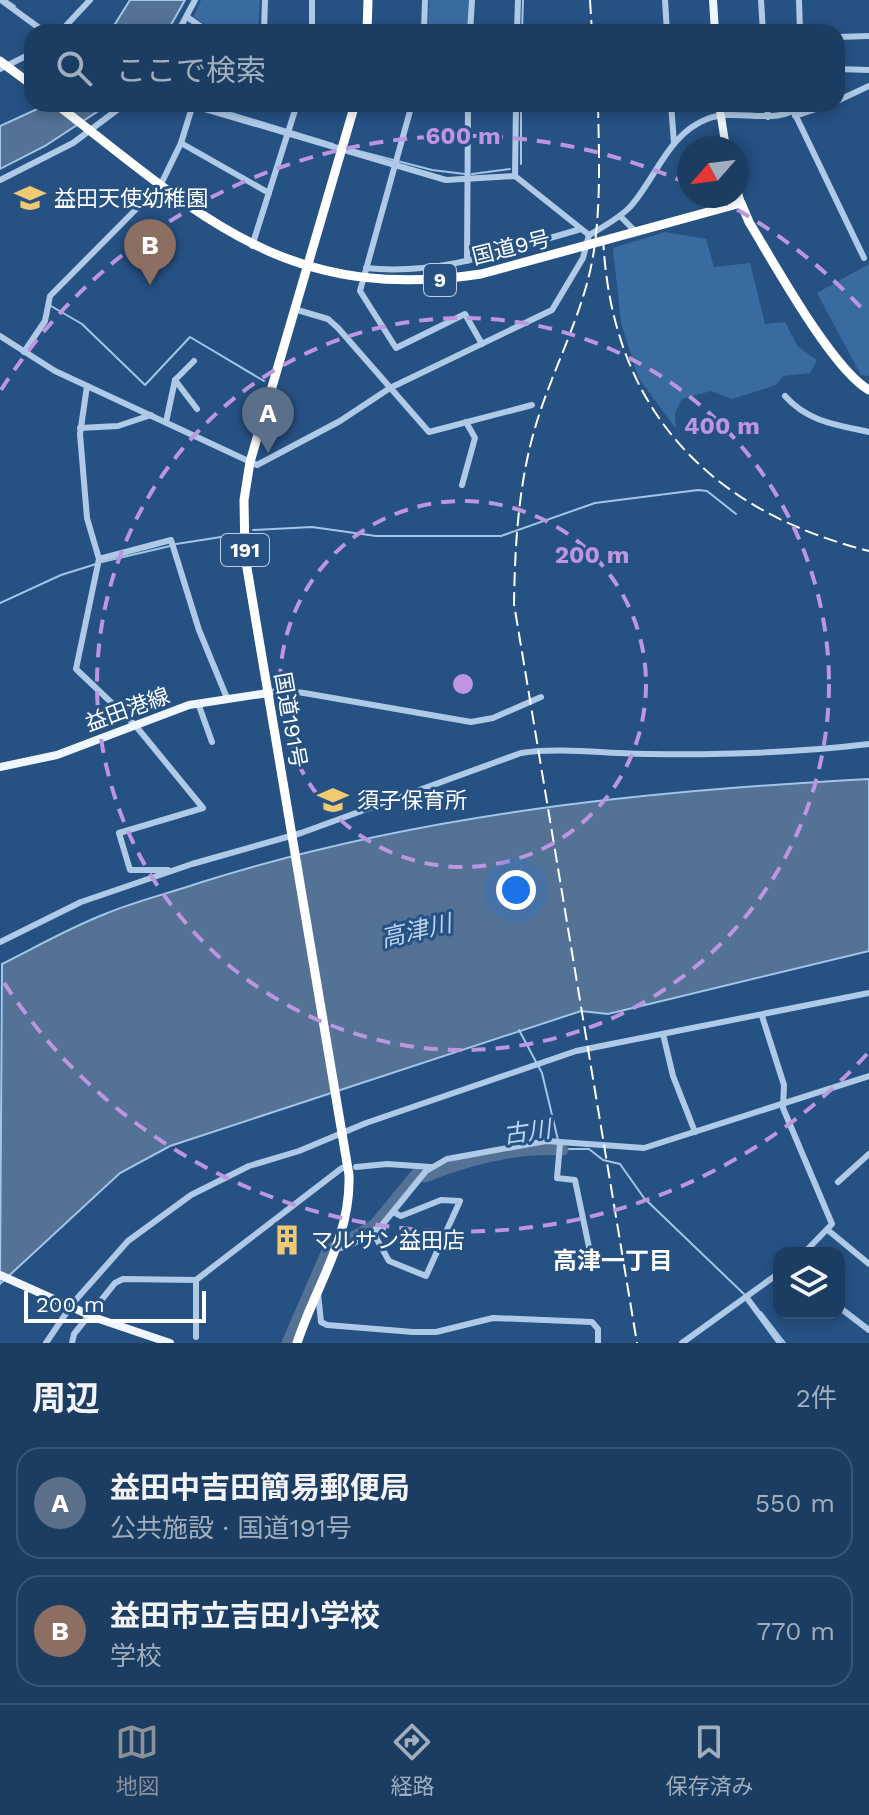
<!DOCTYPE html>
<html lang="ja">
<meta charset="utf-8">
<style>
body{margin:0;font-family:"Work Sans","Noto Sans JP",sans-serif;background:#29486b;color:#f1f3f6}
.controls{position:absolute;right:24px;bottom:24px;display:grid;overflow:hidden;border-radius:16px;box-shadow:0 4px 12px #0003}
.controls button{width:72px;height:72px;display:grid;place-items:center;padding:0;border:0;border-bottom:2px solid #3a5677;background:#1c3d62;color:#f1f3f6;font:40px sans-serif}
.compass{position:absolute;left:677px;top:136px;width:72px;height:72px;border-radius:50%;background:#1c3d62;box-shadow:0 4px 12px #0003;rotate:242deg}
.scale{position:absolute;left:24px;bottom:20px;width:182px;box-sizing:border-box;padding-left:8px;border:4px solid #fff;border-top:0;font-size:22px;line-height:28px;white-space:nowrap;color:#fff;-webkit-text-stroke:6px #265183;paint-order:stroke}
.you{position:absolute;left:516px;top:890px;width:28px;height:28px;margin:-20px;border:6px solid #fff;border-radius:50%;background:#1a73e8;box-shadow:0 0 0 12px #1a73e833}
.badge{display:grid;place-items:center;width:52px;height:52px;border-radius:50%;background:#8c9099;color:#fff;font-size:26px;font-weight:700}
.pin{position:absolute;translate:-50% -66px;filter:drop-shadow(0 2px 4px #0008)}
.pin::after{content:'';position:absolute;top:42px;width:28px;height:24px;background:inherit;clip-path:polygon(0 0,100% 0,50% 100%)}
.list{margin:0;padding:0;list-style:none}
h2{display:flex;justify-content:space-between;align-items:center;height:104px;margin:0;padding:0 32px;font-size:34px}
h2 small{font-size:26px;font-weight:400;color:#a0aebe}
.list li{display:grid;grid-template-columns:52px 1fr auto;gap:24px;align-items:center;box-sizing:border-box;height:112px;margin:0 16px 16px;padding:0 16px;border:2px solid #3a5677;border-radius:24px}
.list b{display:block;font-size:30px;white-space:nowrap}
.list p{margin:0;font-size:26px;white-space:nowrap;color:#a0aebe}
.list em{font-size:26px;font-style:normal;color:#a0aebe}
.icon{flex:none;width:44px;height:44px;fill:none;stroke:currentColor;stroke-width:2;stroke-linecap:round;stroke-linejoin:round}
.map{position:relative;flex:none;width:869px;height:1343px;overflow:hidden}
.search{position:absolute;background:#1c3d62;box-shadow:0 4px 12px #0003;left:24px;right:24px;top:24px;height:88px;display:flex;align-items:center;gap:20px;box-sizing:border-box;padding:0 28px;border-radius:24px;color:#a0aebe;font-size:30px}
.sheet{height:360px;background:#1c3d62}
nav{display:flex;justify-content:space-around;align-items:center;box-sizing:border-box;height:112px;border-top:2px solid #3a5677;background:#1c3d62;font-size:22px;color:#a0aebe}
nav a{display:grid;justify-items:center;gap:4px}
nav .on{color:#8c9099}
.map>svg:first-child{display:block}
.green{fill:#3a6ba0}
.water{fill:#537296;stroke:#a3c5e8;stroke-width:2}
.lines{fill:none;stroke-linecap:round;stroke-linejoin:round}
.stream{stroke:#a3c5e8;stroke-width:2}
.river{stroke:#537296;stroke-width:11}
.minor{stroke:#afcae7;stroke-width:6}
.major{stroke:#f0f6fe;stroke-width:8}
.highway{stroke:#fff;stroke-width:9}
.rail{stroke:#fff;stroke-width:2;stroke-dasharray:14 6;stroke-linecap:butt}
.ring{fill:none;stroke:#bd96df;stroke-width:4;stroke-dasharray:14 10}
.labels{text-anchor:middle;stroke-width:6;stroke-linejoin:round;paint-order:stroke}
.shield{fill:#265183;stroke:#becbda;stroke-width:2}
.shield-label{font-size:20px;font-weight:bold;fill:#fff}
.poi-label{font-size:22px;fill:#fff;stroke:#265183;text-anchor:start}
.street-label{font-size:22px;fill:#fff;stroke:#265183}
.water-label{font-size:24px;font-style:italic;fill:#bad4ef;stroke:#265183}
.neighbourhood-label{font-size:24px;font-weight:bold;fill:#fff;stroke:#265183}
.centre{fill:#bd96df;stroke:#265183;stroke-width:4}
.ring-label{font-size:24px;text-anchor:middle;font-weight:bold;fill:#bd96df;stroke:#265183;stroke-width:6;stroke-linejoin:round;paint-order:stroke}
</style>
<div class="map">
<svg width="869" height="1343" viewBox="0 0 869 1343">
<rect width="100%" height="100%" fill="#265183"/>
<g class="green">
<polygon points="201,0 260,0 258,30 214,29 193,17"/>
<polygon points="429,0 470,0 469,32 428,32"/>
<polygon points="665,232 706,239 714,267 750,263 765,324 785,322 798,347 817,360 810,373 783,376 776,385 732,399 711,391 682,399 675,413 676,429 638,377 621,323 613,248"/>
<polygon points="869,264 869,376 861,375 817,293"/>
</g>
<g class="water">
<polygon points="130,0 185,0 167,32 110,32"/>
<polygon points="48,104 109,104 45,146 0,169 0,126"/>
<path d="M869,779V951L608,1014L581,1011L170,1146L120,1173L0,1284L2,964C36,947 69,928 105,914C136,901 170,893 202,882C417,814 645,791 869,779Z"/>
</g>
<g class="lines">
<g class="stream">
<polyline points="6,0 15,6"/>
<polyline points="43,27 49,32"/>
<polyline points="522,32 523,0"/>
<polyline points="202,104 333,144"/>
<polyline points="351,149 432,170 465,174"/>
<polyline points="521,164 521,104"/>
<polyline points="472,174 510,169"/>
<polyline points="51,306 82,324 145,385 190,337 264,381"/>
<polyline points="253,530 312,527 376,536 501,536 595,503 698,490 707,491 736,514"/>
<polyline points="176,544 234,535"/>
<polyline points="102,562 170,546"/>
<polyline points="0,603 61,575 96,564"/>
<polyline points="519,1030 542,1073 558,1140"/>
<polyline points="562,1149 589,1149 603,1160 620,1164 644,1198 746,1296"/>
<polyline points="761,1312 785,1343"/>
</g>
<path class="river" d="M287,1343L327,1251L374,1225L416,1174L425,1177C467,1160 517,1147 563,1150"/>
<g class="minor">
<polyline points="1,0 42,30"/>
<polyline points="665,0 667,32"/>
<polyline points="761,0 763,32"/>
<polyline points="799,0 800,32"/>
<polyline points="187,17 209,32"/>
<polyline points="60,32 90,0"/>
<polyline points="178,32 195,0"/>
<polyline points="264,32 265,0"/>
<polyline points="312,32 312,0"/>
<polyline points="424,32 425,0"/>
<polyline points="470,32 472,0"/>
<polyline points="517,32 518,0"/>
<polyline points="837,37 869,36"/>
<polyline points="0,69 32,53"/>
<polyline points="837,69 869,70"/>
<polyline points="837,101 869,86"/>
<path d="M188,104L446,180L515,176L589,235C603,227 618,219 630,207C656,178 668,134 707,119C738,107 776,128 804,104"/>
<polyline points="412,104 360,291 396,348 465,314 482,344"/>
<polyline points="671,104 674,143"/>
<polyline points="767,104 768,117"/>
<polyline points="794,112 864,258"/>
<polyline points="795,116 831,104"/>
<polyline points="181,143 269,193"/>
<polyline points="515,176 516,104"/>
<polyline points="0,180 73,143 125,104"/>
<polyline points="620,216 635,231"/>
<polyline points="252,246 297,104"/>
<polyline points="467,261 468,104"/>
<path d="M366,268C440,276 510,249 581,229"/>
<polyline points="294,309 328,319 338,328 429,432 532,405"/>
<polyline points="0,336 55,371 257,465 340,421 390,388 552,310 583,258 589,235"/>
<polyline points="24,352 45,321 50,296 161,184 181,143 193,104"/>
<polyline points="175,380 197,409"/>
<polyline points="87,386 80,434 87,518 99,559 76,669 135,725 203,808 119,833 130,870 168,870"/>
<path d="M785,396C808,422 837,425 869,432"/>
<polyline points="166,422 175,380 194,361"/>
<polyline points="80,428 118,426 151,415"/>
<polyline points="462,485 475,438 466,422"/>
<polyline points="99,559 171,540 199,630 227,698"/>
<polyline points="268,693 280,690 304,693 471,722 493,718 541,697"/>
<polyline points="198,703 212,742"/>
<path d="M0,942L81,902L192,864L301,833L521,753C562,747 607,754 649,754C723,755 796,753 869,744"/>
<polyline points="762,1016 784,1085 783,1108 832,1224 804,1253"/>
<polyline points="663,1034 673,1076 695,1132"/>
<polyline points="560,1144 557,1178 575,1180 590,1252 601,1258"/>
<polyline points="356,1167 387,1164 431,1167"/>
<polyline points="838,1182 869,1154"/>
<polyline points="382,1225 383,1229 375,1236 389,1261 426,1276 460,1201 441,1200 401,1216 393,1212"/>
<polyline points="829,1231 869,1264"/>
<polyline points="339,1248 348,1247 382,1225 426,1171 447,1159 546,1141 644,1148 869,1076"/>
<polyline points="318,1293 321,1322 327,1325 413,1332 436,1332 493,1318 592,1322 598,1329 598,1343"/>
<polyline points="747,1298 780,1343"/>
<polyline points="839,1307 869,1330"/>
<polyline points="196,1337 196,1280"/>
<polyline points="46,1343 73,1303 128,1241 191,1195 249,1166 299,1151 366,1123 576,1051 869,993"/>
<polyline points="72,1343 74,1334 115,1283 123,1279 196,1280 342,1168"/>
<polyline points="682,1343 779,1273"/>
</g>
<g class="major">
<polyline points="713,0 715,32"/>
<polyline points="719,104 726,148"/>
<polyline points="737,190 741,203"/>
<polyline points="0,767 57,755 189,705 268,693"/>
<polyline points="0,1275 96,1318 170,1343"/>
</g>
<g class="highway">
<polyline points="367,32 368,0"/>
<polyline points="0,61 32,85"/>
<path d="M56,104C200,215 285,304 481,274L741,203L749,222C774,263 832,369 869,390"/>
<path d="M297,1343C316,1285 351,1238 349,1175L245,556L244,500L250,462L355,104"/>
</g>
<g class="rail">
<polyline points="590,0 592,32"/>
<path d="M598,104C599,152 601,202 594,250C586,306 558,358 540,412C519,474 515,539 514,604L637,1343"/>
<path d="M603,236C610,406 706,510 869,551"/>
</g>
</g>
<g class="ring">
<circle cx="463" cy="684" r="183"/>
<circle cx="463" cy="684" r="366"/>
<path d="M867 1054A548 548 0 0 1 1 978M1 390A548 548 0 0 1 686 183M716 198A548 548 0 0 1 867 314"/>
</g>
<defs>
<g id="school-bare" transform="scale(2.4)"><path d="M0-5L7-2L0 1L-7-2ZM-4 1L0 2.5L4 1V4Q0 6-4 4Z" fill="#f1c973" stroke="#265183" stroke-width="2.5" paint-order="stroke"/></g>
<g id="building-bare" transform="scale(2.4)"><path d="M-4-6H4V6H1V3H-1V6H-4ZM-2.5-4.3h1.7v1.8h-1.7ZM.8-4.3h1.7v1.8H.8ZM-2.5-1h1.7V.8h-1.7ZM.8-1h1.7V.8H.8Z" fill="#f1c973" stroke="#265183" stroke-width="2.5" paint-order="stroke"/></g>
</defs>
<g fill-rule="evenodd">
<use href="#school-bare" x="30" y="198"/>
<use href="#school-bare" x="333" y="800"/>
<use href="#building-bare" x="287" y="1240"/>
</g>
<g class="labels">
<g class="shield">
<rect x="424" y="264" width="32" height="32" rx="6"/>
<rect x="221" y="534" width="48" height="32" rx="6"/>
</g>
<g class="shield-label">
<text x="440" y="287">9</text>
<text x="245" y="557">191</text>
</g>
<g class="poi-label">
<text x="54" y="206">益田天使幼稚園</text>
<text x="357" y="808">須子保育所</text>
<text x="311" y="1248">マルサン益田店</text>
</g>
<g class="street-label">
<text transform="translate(511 247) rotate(-14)" y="8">国道9号</text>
<text transform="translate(127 709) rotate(-20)" y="8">益田港線</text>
<text transform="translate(291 720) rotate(80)" y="8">国道191号</text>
</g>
<g class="water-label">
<text transform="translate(416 931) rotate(-13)" y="8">高津川</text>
<text transform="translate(527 1132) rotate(-8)" y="8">古川</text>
</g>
<g class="neighbourhood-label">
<text x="613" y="1269">高津一丁目</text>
</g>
</g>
<circle cx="463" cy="684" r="12" class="centre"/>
<g class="ring-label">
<text x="463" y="144">600 m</text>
<text x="722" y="434">400 m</text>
<text x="592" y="563">200 m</text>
</g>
</svg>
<div class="controls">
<button><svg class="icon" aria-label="layers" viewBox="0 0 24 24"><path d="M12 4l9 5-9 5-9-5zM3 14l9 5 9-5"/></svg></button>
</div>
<svg class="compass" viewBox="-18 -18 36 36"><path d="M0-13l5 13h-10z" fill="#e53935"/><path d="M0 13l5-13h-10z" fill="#a0aebe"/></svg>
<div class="scale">200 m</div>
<div class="you"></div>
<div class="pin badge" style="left:268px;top:453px;background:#5c6f8a">A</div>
<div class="pin badge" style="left:150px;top:285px;background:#8d6e63">B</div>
<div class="search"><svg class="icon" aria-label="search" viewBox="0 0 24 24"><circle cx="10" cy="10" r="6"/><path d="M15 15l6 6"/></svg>ここで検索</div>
</div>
<section class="sheet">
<h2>周辺<small>2件</small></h2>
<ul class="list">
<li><span class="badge" style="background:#5c6f8a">A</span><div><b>益田中吉田簡易郵便局</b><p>公共施設 · 国道191号</p></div><em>550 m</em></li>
<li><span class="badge" style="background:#8d6e63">B</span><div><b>益田市立吉田小学校</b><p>学校</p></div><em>770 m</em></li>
</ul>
</section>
<nav>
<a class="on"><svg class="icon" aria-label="map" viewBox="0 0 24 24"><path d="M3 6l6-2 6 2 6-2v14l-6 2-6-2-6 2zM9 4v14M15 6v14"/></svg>地図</a>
<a><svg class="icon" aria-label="directions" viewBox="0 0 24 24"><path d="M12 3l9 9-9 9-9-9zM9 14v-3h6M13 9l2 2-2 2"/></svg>経路</a>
<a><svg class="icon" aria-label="saved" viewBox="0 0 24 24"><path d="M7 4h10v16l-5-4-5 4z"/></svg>保存済み</a>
</nav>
